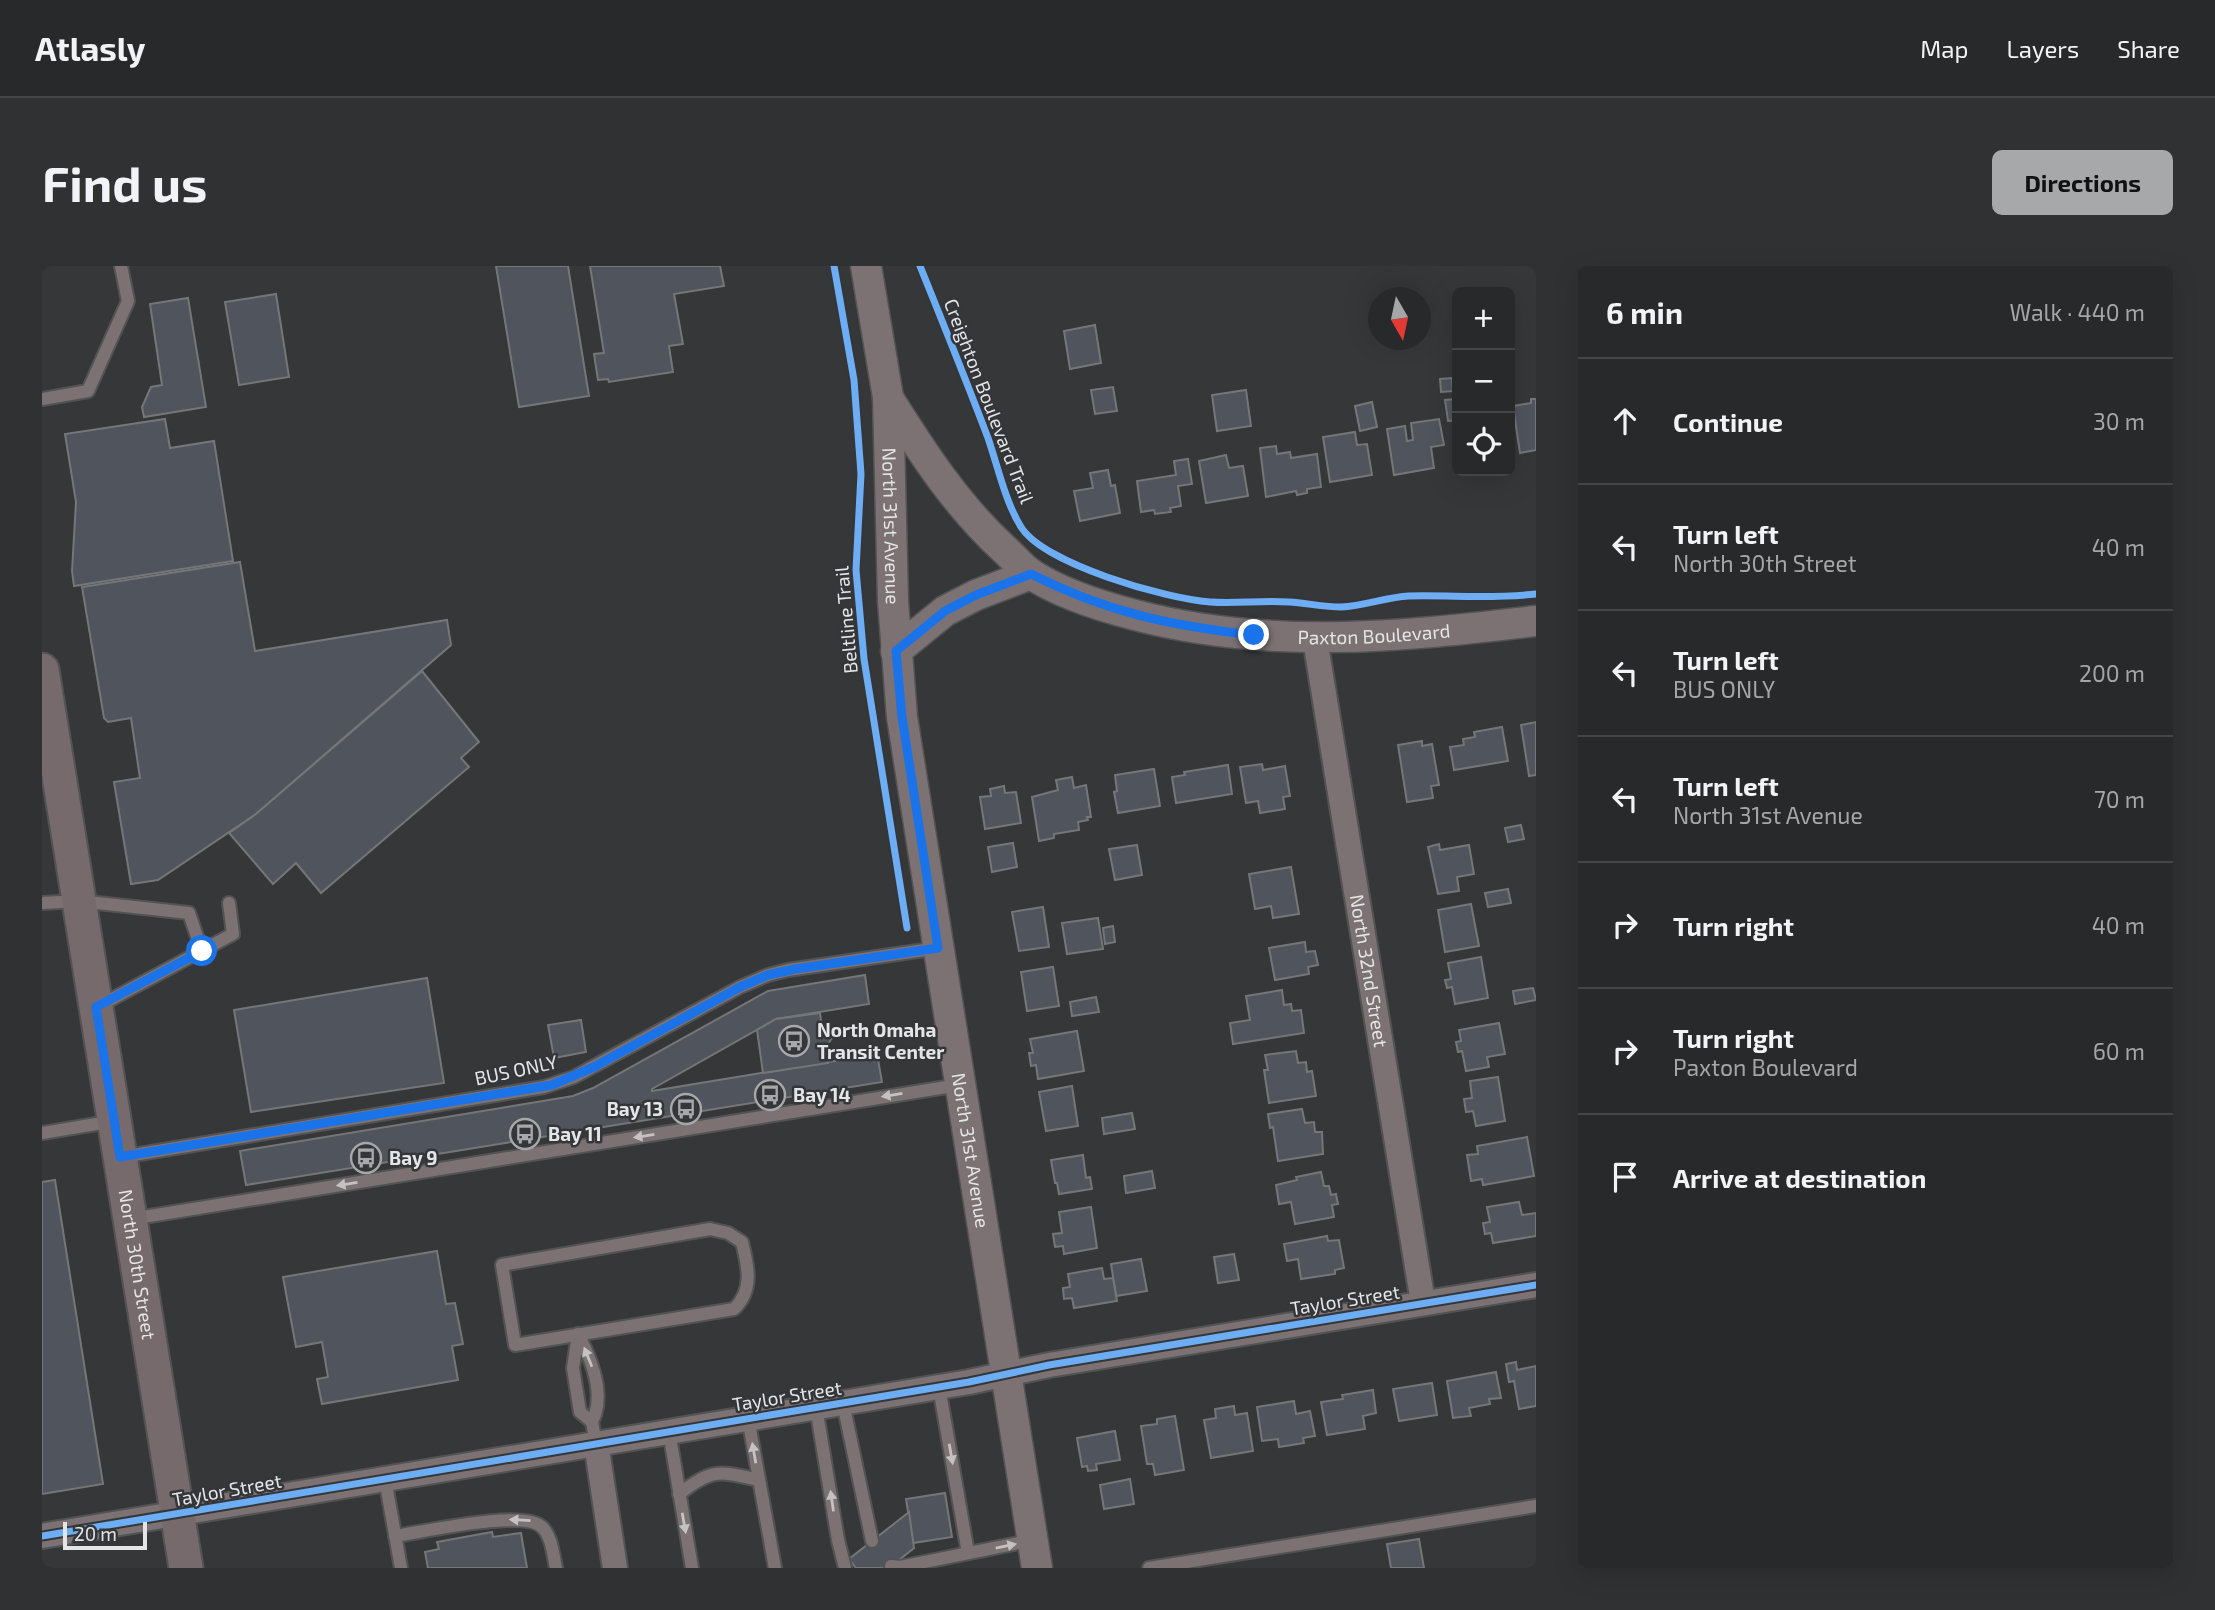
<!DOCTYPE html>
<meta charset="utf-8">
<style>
body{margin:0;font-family:"Exo 2",sans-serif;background:#303132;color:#f1f3f6}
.controls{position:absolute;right:21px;top:21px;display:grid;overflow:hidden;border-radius:10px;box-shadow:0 7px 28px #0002}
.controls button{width:63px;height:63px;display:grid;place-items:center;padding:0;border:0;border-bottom:2px solid #444547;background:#28292a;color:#f1f3f6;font:35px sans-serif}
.compass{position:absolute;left:1326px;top:21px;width:63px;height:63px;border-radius:50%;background:#28292a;box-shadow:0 7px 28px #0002;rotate:171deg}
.scale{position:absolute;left:21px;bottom:18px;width:84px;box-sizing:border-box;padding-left:7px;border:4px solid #e4e5e7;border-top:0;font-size:19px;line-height:24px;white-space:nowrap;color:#e4e5e7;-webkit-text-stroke:5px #353639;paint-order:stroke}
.stop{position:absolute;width:21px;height:21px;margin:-16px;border:5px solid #1a73e8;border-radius:50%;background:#fff}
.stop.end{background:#1a73e8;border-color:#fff;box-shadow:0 2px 7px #0008}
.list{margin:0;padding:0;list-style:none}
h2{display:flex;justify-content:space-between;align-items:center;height:91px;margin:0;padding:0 28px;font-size:30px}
h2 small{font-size:23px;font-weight:400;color:#a5a6a8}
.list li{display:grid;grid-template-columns:46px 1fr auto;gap:21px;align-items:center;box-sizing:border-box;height:126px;padding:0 28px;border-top:2px solid #444547}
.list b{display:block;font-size:26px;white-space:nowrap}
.list p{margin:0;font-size:23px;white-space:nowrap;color:#a5a6a8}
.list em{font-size:23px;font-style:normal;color:#a5a6a8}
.icon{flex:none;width:38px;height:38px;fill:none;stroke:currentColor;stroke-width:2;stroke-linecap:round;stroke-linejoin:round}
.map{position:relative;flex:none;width:1494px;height:1302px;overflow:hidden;border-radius:10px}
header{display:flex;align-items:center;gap:42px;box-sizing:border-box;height:98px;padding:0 35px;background:#28292a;border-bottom:2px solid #444547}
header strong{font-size:33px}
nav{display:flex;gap:38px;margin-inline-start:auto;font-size:24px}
.intro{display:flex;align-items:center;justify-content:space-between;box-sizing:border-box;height:168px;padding:0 42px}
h1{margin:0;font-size:49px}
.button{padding:18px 32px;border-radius:10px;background:#a7a8aa;color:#111;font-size:24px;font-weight:700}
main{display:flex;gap:42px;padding:0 42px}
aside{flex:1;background:#28292a;border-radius:10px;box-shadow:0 7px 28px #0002}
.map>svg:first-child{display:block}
.building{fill:#50545d;stroke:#757677;stroke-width:2}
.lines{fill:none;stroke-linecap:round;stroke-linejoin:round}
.service-casing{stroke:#525354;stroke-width:16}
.minor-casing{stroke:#525354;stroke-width:28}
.tertiary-casing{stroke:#525354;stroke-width:33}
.secondary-casing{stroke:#525354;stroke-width:37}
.service{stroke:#7d7273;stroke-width:12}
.minor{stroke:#7d7273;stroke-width:24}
.tertiary{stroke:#7d7273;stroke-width:30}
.secondary{stroke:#766a6c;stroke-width:33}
.cycleway-casing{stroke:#353639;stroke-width:11}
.cycleway{stroke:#6dadf4;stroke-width:7}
.oneway{fill:#c5c2c4}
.route{stroke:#1a73e8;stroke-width:9}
.labels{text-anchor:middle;stroke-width:5;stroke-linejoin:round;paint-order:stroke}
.street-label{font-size:19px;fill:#e4e5e7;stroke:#353639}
.poi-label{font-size:19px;font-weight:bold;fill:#e4e5e7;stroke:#353639;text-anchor:start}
</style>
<header>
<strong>Atlasly</strong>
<nav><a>Map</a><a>Layers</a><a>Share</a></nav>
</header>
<div class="intro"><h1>Find us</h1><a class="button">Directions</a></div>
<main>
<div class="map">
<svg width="1494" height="1302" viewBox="0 0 1494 1302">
<rect width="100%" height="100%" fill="#363738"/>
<g class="building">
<polygon points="454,0 526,0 547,130 477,141"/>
<polygon points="548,0 678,0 682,20 632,28 641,78 627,80 631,106 567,116 566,113 556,114 552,88 562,87"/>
<polygon points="234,28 247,111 197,119 183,36"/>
<polygon points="146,32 164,141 102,151 100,141 109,121 120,119 108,38"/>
<polygon points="1053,59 1059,97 1028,103 1022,65"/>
<polygon points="1410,112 1411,125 1399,126 1398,113"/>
<polygon points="1071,121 1075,145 1053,148 1049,124"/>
<polygon points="1204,124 1209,160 1175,165 1170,129"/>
<polygon points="1415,133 1415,154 1406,155 1403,134"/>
<polygon points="1489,133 1494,133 1494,184 1478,187 1471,140 1489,137"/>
<polygon points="1330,136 1335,161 1318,165 1313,140"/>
<polygon points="123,153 128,182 172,175 191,295 32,320 30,305 34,236 23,168"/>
<polygon points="1397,153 1402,179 1389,181 1392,202 1352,209 1345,163 1363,160 1365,175 1371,174 1369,157"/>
<polygon points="1313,166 1315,179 1325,178 1330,209 1288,216 1281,171"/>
<polygon points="1234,180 1235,188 1248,186 1249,192 1275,188 1279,221 1265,223 1265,227 1255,229 1254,225 1224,231 1218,182"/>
<polygon points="1184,189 1187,202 1201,200 1206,230 1164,237 1157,195"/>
<polygon points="1146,193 1150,218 1136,220 1139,240 1128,242 1129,246 1113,248 1112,244 1099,246 1095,215 1134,209 1132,195"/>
<polygon points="1066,204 1069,220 1073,219 1078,247 1038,255 1032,225 1051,222 1048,207"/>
<polygon points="198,296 213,385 405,354 409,379 214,548 116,614 89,618 72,516 98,512 89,452 66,456 62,452 40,321"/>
<polygon points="380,405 437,476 419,492 427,501 279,627 254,597 231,618 187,567 214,548"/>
<polygon points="1494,456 1494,509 1487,510 1479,459"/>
<polygon points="1460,461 1466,495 1412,504 1408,481 1422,479 1421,473 1433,471 1432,466"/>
<polygon points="1380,475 1380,480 1390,478 1397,519 1389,520 1391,532 1365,536 1356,479"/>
<polygon points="1220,498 1221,504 1243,500 1248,530 1241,531 1243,543 1218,547 1216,535 1204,537 1198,501"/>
<polygon points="1186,499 1190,528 1134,537 1130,511 1143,509 1142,506"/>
<polygon points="1112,503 1118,540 1076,547 1072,526 1075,525 1073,509"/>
<polygon points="1030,511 1032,522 1044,519 1049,551 1045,551 1046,554 1036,556 1037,564 1012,568 1012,572 997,575 990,531 1016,524 1014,514"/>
<polygon points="962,520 963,527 974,526 979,557 943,563 938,531 949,530 948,523"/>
<polygon points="1479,559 1482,573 1466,576 1463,562"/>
<polygon points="971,577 975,601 950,606 946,581"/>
<polygon points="1397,578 1398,584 1427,579 1432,608 1415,611 1417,625 1396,628 1386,581"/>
<polygon points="1095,579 1100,609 1073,614 1067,583"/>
<polygon points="1249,601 1257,648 1231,652 1229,640 1213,643 1207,608"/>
<polygon points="1466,623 1469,637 1446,641 1443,627"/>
<polygon points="1429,638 1437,680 1403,686 1396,644"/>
<polygon points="1001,641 1007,681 977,685 970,646"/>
<polygon points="1056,652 1061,683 1025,688 1020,657"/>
<polygon points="1071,660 1073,676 1063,678 1061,662"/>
<polygon points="1263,676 1264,686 1273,685 1276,699 1266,701 1267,708 1233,714 1227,682"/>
<polygon points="1439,691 1446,732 1413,738 1410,721 1405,722 1403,714 1409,713 1406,697"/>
<polygon points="1011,701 1017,740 985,745 979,706"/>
<polygon points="823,709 827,738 734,753 610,823 610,825 835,788 840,816 204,919 198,885 531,830 551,822 726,725"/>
<polygon points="385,712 402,817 209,846 192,744"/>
<polygon points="1491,722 1494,734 1473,738 1471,725"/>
<polygon points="1240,724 1242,739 1249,738 1250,745 1259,744 1262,767 1191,778 1188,757 1208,754 1204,730"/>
<polygon points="1054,731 1057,746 1030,750 1028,736"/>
<polygon points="778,747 780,761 792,769 784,781 786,797 721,807 715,764 734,753"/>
<polygon points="539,754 544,786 512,792 506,759"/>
<polygon points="1457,757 1463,788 1445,791 1447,801 1424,805 1420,785 1416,786 1414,776 1419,775 1417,764"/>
<polygon points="1035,765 1042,805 996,813 994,799 989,800 987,787 991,787 988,773"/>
<polygon points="1254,785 1256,797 1264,796 1265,806 1270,805 1274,830 1227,837 1222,804 1226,804 1223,789"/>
<polygon points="1456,811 1463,855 1434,860 1431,845 1424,846 1422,833 1430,832 1428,815"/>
<polygon points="1030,820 1036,860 1004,865 997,826"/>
<polygon points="1260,843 1263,857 1272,856 1273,866 1280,866 1281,888 1236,895 1231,861 1228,862 1226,848"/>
<polygon points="1090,847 1093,863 1062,868 1060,852"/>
<polygon points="1485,871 1492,910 1441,919 1440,913 1429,915 1425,889 1436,888 1435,880"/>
<polygon points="1041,889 1044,912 1048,911 1050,923 1017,928 1015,917 1013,917 1009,894"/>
<polygon points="1110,905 1113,922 1084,927 1082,910"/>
<polygon points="1279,906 1282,920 1287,920 1289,929 1294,928 1296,938 1290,939 1292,951 1253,958 1249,936 1237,938 1234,919 1255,914 1254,911"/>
<polygon points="13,914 61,1218 0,1228 0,916"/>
<polygon points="1477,936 1480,949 1494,947 1494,970 1451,977 1449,967 1443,968 1441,957 1448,956 1445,941"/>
<polygon points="1049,941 1055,982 1022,988 1021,980 1013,981 1011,968 1020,967 1017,946"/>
<polygon points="1285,970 1286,975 1297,974 1302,1002 1293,1004 1293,1008 1259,1013 1256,993 1245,995 1242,978"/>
<polygon points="395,985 404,1038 413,1037 421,1078 410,1080 416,1114 280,1138 275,1113 286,1111 280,1076 254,1081 241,1011"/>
<polygon points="1192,988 1197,1014 1176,1017 1172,991"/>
<polygon points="1099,993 1105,1025 1074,1030 1069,998"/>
<polygon points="1060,1002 1062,1013 1071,1012 1075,1035 1032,1042 1030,1032 1022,1033 1021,1022 1028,1021 1026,1008"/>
<polygon points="1474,1096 1475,1104 1494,1100 1494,1140 1477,1143 1472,1115 1467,1116 1464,1098"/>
<polygon points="1454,1106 1459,1132 1447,1133 1448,1138 1427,1142 1429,1150 1411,1152 1405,1115"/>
<polygon points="1390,1117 1395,1149 1357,1155 1351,1123"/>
<polygon points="1331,1124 1334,1147 1321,1150 1323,1163 1285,1169 1279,1136 1301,1133 1300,1129"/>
<polygon points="1252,1135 1254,1148 1268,1145 1273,1170 1261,1172 1262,1177 1237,1181 1236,1173 1220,1175 1215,1141"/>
<polygon points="1192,1140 1193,1149 1205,1147 1211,1185 1169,1192 1162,1154 1174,1152 1173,1143"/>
<polygon points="1133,1150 1142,1204 1113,1209 1111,1198 1105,1198 1099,1160 1115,1158 1115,1153"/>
<polygon points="1073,1165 1078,1194 1054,1198 1055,1204 1046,1205 1045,1200 1040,1201 1035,1172"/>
<polygon points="1088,1213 1092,1238 1062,1243 1058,1219"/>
<polygon points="903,1227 910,1271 871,1277 864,1233"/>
<polygon points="867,1246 872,1282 847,1302 814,1302 807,1293"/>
<polygon points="450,1266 451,1271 479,1267 485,1302 386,1302 383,1286 397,1283 395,1276"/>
<polygon points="1377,1273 1382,1302 1349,1302 1345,1278"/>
</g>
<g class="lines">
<g class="service-casing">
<g id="service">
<polyline points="0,133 46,125 86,35 79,0"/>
<polyline points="0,637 37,635 147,647 160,685"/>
<polyline points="55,741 191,668 187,637"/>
<polyline points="0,867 72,855"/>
<polyline points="79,891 502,821 532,811 698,721 726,709 746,704 896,682"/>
<polyline points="89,953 917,819"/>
<path d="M668,963L686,967L700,976C706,1000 712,1024 692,1043L473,1079L460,999Z"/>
<polyline points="897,1121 926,1287"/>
<polyline points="801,1137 830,1275"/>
<polyline points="774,1141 796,1274 803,1302"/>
<polyline points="706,1152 733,1302"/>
<path d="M550,1156C564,1129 550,1094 536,1068L531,1102L538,1146L550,1156L554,1177"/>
<polyline points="627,1165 650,1302"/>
<polyline points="343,1213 359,1302"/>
<path d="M637,1228C671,1202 676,1205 717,1214"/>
<path d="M353,1270C381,1266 482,1243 500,1261C510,1271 511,1288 514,1302"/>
<polyline points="849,1300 858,1301 991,1274"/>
<polyline points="1107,1302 1494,1240"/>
</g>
</g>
<g class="minor-casing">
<g id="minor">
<path id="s1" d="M1273,373L1381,1037"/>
<polyline points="554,1177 573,1302"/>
<polyline points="0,1270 927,1116 1007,1099 1494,1019"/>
</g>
</g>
<g class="tertiary-casing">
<g id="tertiary">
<path id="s2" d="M824,0L846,131L851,335L860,451L995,1302"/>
<path id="s3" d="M846,132C880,186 914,239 962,283C971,291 979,301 989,308C1019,328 1058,340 1093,349C1226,384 1359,371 1494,355"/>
<polyline points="854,385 903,345 934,329 989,308"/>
</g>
</g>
<g class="secondary-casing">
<g id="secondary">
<path id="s4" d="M0,404L144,1302"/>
</g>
</g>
<use href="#service" class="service"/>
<use href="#minor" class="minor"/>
<use href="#tertiary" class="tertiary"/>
<use href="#secondary" class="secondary"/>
<g class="cycleway-casing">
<g id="cycleway">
<polyline points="792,0 812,114 819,208 814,304 822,393 865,662"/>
<path d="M878,0C901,57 924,114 946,172C956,201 963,235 979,261C1002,298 1124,333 1168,336C1194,338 1220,334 1247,336C1264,337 1282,341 1299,341C1323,340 1344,331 1367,330C1410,329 1451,333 1494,328"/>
<polyline points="0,1270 927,1116 1007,1099 1494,1019"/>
</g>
</g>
<use href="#cycleway" class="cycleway"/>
</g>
<defs><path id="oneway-solid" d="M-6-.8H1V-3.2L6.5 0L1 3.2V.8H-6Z" transform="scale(1.75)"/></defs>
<g class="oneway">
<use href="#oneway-solid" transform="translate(850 829) rotate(171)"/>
<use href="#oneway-solid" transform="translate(602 870) rotate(171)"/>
<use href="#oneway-solid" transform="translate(305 918) rotate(171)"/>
<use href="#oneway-solid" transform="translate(546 1091) rotate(-112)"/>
<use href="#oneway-solid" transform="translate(712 1187) rotate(-100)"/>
<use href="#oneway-solid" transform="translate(909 1188) rotate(80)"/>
<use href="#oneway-solid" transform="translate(790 1235) rotate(-98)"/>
<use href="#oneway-solid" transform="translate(478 1254) rotate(-177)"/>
<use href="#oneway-solid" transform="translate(642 1257) rotate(80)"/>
<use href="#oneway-solid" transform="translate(964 1280) rotate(-12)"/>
</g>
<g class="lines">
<path class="route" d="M160,685L54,741L78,891L510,819L552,801L698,721L726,709L753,703L896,682L860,451L854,385L903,345L934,329L989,308C1064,346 1129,360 1212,369"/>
</g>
<defs>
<g id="bus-ring" transform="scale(1.575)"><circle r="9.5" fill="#353639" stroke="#a7a8aa" stroke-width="1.5"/><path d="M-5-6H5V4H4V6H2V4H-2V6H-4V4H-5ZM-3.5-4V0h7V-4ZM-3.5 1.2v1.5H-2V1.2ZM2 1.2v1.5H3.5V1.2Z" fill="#a7a8aa"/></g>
</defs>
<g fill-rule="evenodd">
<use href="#bus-ring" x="752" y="775"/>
<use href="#bus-ring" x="728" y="829"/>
<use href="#bus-ring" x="644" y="843"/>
<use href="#bus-ring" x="483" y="868"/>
<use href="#bus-ring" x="324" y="892"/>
</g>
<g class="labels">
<g class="street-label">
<text transform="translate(947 135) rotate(69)" y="7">Creighton Boulevard Trail</text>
<text dy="7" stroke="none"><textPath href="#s2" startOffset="262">North 31st Avenue</textPath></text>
<text transform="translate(804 354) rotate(-95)" y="7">Beltline Trail</text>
<text dy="7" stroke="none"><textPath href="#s3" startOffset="581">Paxton Boulevard</textPath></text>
<text dy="7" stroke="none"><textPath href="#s1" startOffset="336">North 32nd Street</textPath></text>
<text transform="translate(474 804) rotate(-12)" y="7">BUS ONLY</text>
<text dy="7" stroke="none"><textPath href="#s2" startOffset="892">North 31st Avenue</textPath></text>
<text dy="7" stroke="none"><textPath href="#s4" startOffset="602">North 30th Street</textPath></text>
<text transform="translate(1303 1034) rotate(-9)" y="7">Taylor Street</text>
<text transform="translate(745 1130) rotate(-9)" y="7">Taylor Street</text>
<text transform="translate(185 1224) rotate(-10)" y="7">Taylor Street</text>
</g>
<g class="poi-label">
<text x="775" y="771">North Omaha<tspan x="775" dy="22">Transit Center</tspan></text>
<text x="751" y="836">Bay 14</text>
<text x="621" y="850" text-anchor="end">Bay 13</text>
<text x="506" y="875">Bay 11</text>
<text x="347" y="899">Bay 9</text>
</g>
</g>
</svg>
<div class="controls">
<button>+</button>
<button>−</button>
<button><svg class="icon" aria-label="locate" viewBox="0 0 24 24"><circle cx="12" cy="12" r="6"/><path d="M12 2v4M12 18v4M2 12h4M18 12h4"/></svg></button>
</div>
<svg class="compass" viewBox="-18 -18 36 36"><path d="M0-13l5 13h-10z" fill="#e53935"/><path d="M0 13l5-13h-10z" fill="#a5a6a8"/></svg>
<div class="scale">20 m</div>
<div class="stop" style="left:160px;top:685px"></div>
<div class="stop end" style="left:1212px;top:369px"></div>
</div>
<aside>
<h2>6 min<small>Walk · 440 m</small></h2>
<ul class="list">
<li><svg class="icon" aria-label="ahead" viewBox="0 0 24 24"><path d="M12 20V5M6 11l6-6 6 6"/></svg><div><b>Continue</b></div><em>30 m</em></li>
<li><svg class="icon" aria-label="left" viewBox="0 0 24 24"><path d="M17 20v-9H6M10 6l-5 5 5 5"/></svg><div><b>Turn left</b><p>North 30th Street</p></div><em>40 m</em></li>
<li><svg class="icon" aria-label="left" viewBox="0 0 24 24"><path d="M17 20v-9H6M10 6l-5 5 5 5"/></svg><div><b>Turn left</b><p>BUS ONLY</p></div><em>200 m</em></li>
<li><svg class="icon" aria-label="left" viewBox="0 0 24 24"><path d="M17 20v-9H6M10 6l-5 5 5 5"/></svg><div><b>Turn left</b><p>North 31st Avenue</p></div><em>70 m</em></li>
<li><svg class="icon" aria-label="right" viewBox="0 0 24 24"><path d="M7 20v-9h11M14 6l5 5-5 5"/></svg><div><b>Turn right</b></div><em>40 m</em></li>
<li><svg class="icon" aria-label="right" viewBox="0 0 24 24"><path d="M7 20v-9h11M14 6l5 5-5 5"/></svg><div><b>Turn right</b><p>Paxton Boulevard</p></div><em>60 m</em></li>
<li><svg class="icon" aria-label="arrive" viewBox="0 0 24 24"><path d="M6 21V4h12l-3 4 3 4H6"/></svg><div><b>Arrive at destination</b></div></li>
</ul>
</aside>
</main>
